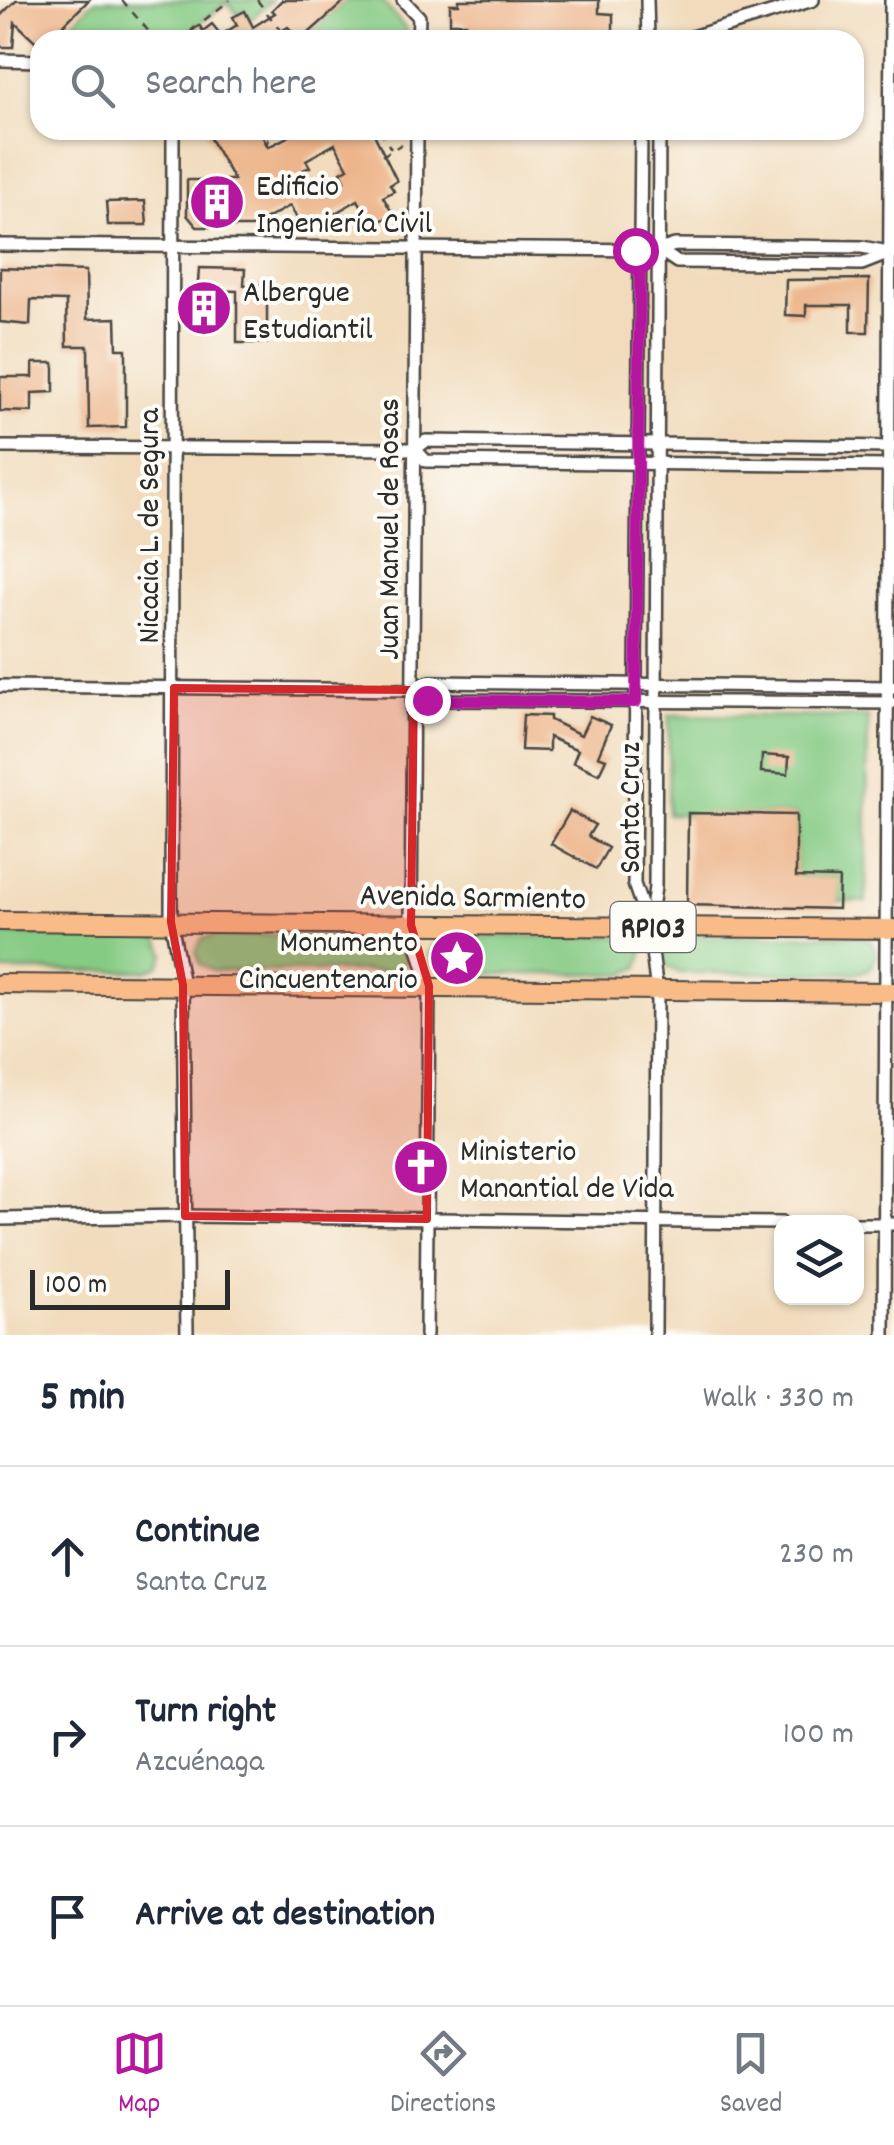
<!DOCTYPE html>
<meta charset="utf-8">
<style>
body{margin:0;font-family:Dekko,sans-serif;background:#f6f6f7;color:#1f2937}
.controls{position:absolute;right:30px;bottom:30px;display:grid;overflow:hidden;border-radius:20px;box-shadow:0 2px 8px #0004}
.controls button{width:90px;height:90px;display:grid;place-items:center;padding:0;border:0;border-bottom:2px solid #e0e1e3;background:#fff;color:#1f2937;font:50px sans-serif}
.scale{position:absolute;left:30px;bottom:25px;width:200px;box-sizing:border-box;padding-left:10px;border:5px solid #2b2b2b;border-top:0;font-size:28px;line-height:35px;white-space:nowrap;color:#2b2b2b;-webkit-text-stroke:8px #fdfcf7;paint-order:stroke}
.stop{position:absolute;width:30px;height:30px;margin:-22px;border:8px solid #b5179e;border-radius:50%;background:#fff}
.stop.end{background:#b5179e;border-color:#fff;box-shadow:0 2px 10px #0008}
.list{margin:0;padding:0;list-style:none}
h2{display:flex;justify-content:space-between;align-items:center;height:130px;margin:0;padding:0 40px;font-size:42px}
h2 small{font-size:32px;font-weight:400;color:#747a83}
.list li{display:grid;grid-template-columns:65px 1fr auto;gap:30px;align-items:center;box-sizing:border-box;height:180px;padding:0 40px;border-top:2px solid #e0e1e3}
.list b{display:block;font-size:38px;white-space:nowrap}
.list p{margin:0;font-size:32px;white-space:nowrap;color:#747a83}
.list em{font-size:32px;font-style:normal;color:#747a83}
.icon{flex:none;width:55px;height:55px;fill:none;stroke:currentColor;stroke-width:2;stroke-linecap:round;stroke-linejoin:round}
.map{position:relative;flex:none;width:894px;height:1335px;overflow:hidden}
.search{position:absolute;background:#fff;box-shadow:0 2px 8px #0004;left:30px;right:30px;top:30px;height:110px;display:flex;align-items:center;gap:25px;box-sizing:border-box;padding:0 35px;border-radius:30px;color:#747a83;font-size:38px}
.sheet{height:670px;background:#fff}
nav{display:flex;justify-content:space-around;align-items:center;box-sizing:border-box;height:140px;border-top:2px solid #e0e1e3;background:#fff;font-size:28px;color:#747a83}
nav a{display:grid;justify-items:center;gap:5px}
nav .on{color:#b5179e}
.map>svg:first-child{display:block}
.green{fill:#86cb84;stroke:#587b58;stroke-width:2.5}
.building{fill:#edb58b;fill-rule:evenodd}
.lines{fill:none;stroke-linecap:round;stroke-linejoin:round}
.minor-casing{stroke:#494541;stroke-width:16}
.primary-casing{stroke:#494541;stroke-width:22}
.path{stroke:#494541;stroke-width:2.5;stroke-dasharray:8 8;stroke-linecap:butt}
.minor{stroke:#fff;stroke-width:11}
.primary{stroke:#f9bc89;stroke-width:18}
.route{stroke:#b5179e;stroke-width:12}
.marked{fill:#d62828;fill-opacity:0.2;stroke:#d62828;stroke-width:8;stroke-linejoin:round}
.labels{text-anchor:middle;stroke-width:8;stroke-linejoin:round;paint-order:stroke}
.shield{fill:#fdfcf7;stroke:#6a6a68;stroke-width:2.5}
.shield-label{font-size:30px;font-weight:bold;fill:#2b2b2b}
.poi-label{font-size:32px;fill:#2b2b2b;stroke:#fdfcf7;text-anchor:start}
.street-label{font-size:32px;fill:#2b2b2b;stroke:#fdfcf7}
</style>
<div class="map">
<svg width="894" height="1335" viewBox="0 0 894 1335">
<rect width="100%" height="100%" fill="#fdfcf7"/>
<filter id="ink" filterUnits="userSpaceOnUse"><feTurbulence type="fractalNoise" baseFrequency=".01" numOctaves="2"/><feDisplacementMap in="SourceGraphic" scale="20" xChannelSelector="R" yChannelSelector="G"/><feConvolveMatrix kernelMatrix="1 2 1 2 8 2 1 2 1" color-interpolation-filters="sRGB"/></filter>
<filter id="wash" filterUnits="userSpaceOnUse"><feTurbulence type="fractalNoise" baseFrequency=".0048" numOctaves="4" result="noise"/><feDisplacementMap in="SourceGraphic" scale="40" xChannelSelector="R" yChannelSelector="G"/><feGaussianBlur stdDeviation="2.25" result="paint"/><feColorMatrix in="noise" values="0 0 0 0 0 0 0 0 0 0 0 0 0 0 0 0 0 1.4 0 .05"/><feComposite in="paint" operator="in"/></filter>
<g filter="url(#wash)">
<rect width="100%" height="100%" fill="#f1dbbc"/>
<g class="green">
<polygon points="95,0 272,0 250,20 245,11 238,14 227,3 177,40 56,40"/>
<polygon points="346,0 381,0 406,29 406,40 301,40"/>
<polygon points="669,715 868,717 866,902 838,901 838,878 796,877 796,815 668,814"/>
<polygon points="0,934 146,934 159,940 165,953 159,966 146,971 0,971"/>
<polygon points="391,934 404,939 410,953 404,966 391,971 213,971 200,964 196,951 202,939 216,935"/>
<polygon points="858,935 871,941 877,954 871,968 858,973 680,973 667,966 663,953 669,941 683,936"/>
<polygon points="625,936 638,942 643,955 638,968 624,974 446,974 434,967 429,954 436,941 449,937"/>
</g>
<g id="blocks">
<g class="building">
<polygon points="16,0 89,0 48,40 35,41 15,22 13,47 0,47 0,16"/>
<polygon points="282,0 346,0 301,40 288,27 266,40 181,40 199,25 203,31 212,24 221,35 237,25 233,17 245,11 253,27 275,13 272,10"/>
<polygon points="459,0 599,0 599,13 613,14 613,39 466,37 466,23 450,23 450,4 459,4"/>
<path d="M205,130H259L268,147L301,130H372L397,181L390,185L394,191L383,197L393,214L373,225L358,200L304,231L290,206L251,227H197L187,215V180H234ZM335,144L348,168L341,172L345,180L323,193L320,187L315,190L303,170L310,167L306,160Z"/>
<polygon points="145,201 147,225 108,225 106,202"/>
<polygon points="0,268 86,271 87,319 116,318 117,349 126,349 126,427 89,428 88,346 67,346 66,301 31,300 30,325 0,322"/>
<polygon points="199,268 245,269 244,285 267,285 267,343 237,343 237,291 212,290 212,326 195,326"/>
<polygon points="869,279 868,332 851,332 851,305 806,305 806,316 785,315 786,280"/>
<polygon points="33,363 54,363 54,392 32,393 32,412 0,411 0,377 33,377"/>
<polygon points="523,715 550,716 550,720 581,735 590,716 611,725 598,756 606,759 599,774 573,762 578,750 549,737 549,751 521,750"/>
<polygon points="762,755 789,757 788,774 761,772"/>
<polygon points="570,811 595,825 588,836 608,848 596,869 551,844"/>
<polygon points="688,813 796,815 796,877 839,878 838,909 687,905"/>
</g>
</g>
</g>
<g filter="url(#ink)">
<use href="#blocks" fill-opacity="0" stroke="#494541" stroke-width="2.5"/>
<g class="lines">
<g class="minor-casing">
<g id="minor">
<polyline points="403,0 419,17 418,40"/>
<polyline points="647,0 648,40"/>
<polyline points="682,40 813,0"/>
<polyline points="0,60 40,61"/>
<polyline points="173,130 171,922 183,985 187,1335"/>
<polyline points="417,130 411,925 429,986 426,1335"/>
<polyline points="641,130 634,884 649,927 657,992 655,1335"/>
<polyline points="0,245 659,250 675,245 862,247 894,253"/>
<polyline points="659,250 677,262 862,264 890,253"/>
<polyline points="0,447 415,449 426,441 893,447"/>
<polyline points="415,449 426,461 894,466"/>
<polyline points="0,686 414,690 431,682 894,687"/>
<polyline points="414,690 427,700 891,703"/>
<polyline points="650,923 655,887 659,130"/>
<polyline points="0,1219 185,1216 782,1223"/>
<polyline points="856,1224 894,1224"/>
<polyline points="884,1335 891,0"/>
</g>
</g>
<g class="primary-casing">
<g id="primary">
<polyline points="0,921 894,929"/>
<polyline points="0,984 894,992"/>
</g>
</g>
<g class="path">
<polyline points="122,0 156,40"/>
<polyline points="257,0 288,40"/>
<polyline points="179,40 230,0"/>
<polyline points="380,130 391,149"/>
<polyline points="267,146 270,130"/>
<polyline points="382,156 402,144"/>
</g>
<use href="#minor" class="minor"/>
<use href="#primary" class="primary"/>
</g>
</g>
<g class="lines" filter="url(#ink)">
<polyline class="route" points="427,700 636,702 640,250 635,250"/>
</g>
<path class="marked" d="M174,688L414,690L411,925L429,986L427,1219L185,1216L183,985L171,922Z"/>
<defs>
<g id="building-disc" transform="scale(2.875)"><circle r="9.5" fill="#b5179e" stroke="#fdfcf7"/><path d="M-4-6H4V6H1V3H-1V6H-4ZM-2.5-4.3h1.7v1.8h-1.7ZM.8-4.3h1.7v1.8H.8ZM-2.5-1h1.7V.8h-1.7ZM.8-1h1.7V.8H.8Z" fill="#fff"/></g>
<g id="sight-disc" transform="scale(2.875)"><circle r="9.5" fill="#b5179e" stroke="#fdfcf7"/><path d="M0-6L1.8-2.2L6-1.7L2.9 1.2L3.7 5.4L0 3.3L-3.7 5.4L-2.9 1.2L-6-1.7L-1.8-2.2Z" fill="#fff"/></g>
<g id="church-disc" transform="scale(2.875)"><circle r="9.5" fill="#b5179e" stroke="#fdfcf7"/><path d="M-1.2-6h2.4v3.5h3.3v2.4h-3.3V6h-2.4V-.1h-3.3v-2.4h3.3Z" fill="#fff"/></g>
</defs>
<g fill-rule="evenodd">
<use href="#building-disc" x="217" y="202"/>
<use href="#building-disc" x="204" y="308"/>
<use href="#sight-disc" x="457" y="958"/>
<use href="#church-disc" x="421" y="1167"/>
</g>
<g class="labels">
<rect class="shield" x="610.5" y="902" width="85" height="50" rx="8"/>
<g class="shield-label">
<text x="653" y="937">RP103</text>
</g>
<g class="poi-label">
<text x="256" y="195">Edificio<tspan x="256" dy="37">Ingeniería Civil</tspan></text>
<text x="243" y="301">Albergue<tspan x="243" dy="37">Estudiantil</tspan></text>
<text x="418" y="951" text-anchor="end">Monumento<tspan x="418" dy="37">Cincuentenario</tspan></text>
<text x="460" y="1160">Ministerio<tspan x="460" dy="37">Manantial de Vida</tspan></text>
</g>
<g class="street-label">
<text transform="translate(147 526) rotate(-90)" y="11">Nicacia L. de Segura</text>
<text transform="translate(387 529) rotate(-90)" y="11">Juan Manuel de Rosas</text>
<text transform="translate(628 808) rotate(-90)" y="11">Santa Cruz</text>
<text transform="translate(473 895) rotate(1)" y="11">Avenida Sarmiento</text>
</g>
</g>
</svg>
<div class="controls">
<button><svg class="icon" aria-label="layers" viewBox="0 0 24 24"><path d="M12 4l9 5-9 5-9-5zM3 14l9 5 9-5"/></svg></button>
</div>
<div class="scale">100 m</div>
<div class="stop" style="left:635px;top:250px"></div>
<div class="stop end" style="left:427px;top:700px"></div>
<div class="search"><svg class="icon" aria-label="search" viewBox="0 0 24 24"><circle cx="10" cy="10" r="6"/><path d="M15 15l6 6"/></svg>Search here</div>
</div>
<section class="sheet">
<h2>5 min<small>Walk · 330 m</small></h2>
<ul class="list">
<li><svg class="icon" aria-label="ahead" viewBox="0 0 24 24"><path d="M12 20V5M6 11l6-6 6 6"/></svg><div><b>Continue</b><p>Santa Cruz</p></div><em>230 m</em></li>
<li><svg class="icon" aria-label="right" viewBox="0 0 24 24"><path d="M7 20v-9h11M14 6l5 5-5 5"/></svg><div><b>Turn right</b><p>Azcuénaga</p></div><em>100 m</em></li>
<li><svg class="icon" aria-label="arrive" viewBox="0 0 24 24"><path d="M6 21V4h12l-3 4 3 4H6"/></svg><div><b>Arrive at destination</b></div></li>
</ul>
</section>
<nav>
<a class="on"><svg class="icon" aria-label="map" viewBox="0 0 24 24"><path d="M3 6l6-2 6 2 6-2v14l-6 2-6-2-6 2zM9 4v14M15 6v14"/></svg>Map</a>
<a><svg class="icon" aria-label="directions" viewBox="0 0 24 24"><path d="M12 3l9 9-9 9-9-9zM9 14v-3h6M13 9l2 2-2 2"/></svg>Directions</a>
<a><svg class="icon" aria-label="saved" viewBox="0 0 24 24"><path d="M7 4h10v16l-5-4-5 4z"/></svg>Saved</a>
</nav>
